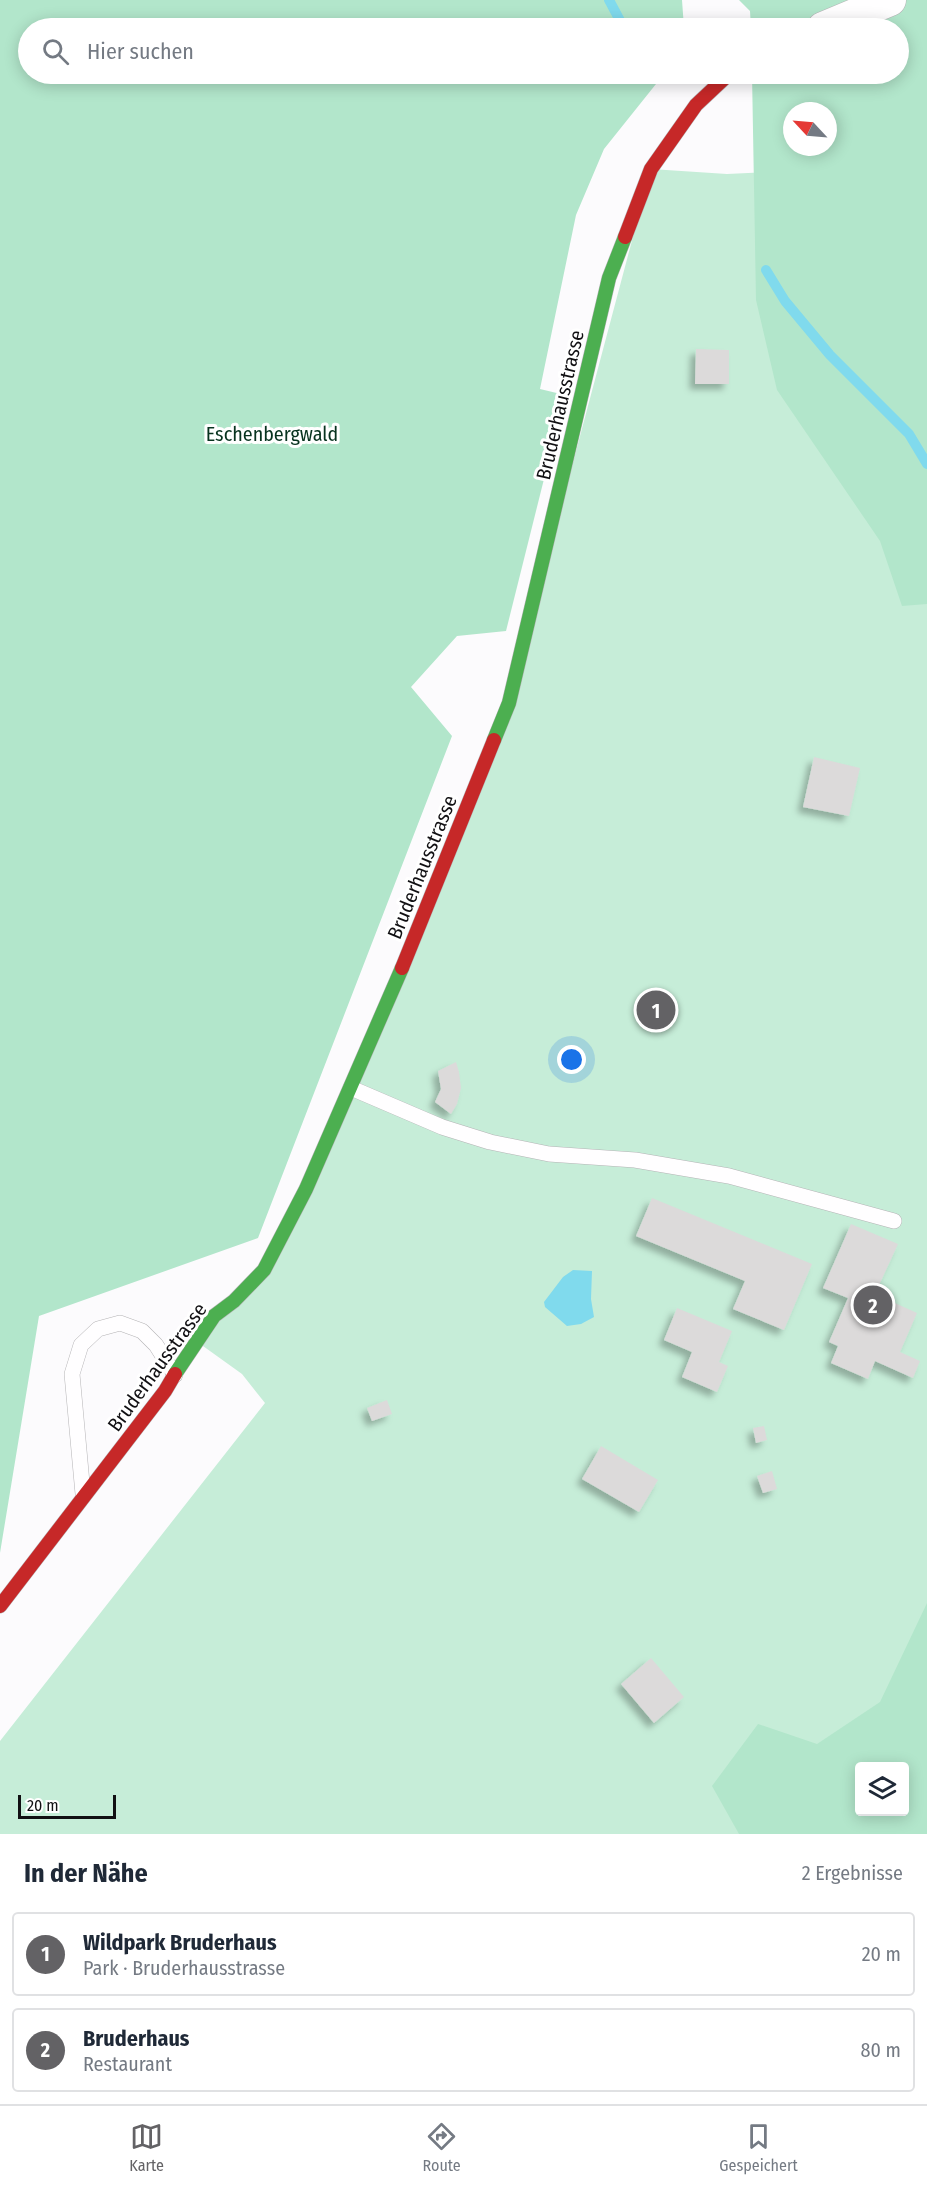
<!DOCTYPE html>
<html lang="de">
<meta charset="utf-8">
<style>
body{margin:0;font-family:"Fira Sans Condensed",sans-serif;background:#f2f2f3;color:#1f2937}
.controls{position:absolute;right:18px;bottom:18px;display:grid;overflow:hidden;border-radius:6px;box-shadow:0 3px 15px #0003}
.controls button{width:54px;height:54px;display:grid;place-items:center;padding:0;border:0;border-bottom:2px solid #e0e1e3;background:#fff;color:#1f2937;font:30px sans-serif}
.compass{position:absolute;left:783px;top:102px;width:54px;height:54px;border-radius:50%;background:#fff;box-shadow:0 3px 15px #0003;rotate:296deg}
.scale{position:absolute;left:18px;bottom:15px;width:98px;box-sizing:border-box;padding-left:6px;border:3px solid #111013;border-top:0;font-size:16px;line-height:21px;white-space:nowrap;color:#111013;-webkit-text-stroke:4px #fff;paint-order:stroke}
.you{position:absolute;left:572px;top:1060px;width:21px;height:21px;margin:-15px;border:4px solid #fff;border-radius:50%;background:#1a73e8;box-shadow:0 0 0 9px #1a73e833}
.badge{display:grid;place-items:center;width:39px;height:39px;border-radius:50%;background:#636265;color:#fff;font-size:20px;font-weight:700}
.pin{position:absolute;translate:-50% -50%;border:3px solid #fff;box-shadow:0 2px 6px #0006}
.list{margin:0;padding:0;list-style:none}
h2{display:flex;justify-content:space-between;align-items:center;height:78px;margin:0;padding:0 24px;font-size:26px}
h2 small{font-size:20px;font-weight:400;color:#747a83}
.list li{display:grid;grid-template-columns:39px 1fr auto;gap:18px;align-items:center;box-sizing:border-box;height:84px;margin:0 12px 12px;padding:0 12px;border:2px solid #e0e1e3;border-radius:6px}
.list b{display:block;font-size:22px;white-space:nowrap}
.list p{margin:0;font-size:20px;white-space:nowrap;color:#747a83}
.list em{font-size:20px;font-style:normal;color:#747a83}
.icon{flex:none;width:33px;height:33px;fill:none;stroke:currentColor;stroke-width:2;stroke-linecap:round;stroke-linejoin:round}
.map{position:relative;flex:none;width:927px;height:1834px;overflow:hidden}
.search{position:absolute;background:#fff;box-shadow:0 3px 15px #0003;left:18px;right:18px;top:18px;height:66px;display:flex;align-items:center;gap:15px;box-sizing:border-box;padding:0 21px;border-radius:33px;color:#747a83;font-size:22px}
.sheet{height:270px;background:#fff}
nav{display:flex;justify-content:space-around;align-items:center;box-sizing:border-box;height:84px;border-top:2px solid #e0e1e3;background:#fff;font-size:16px;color:#747a83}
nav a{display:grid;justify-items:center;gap:3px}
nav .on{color:#636265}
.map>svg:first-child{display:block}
.green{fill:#c6edd8;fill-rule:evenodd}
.forest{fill:#b2e6cb;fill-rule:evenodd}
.water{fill:#80daed}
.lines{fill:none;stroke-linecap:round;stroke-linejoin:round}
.stream{stroke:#80daed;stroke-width:10}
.building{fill:#dcdada;filter:url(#shadow)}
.lane-casing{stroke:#b5b4b6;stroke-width:16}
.street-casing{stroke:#b5b4b6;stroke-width:33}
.fast-casing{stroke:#b5b4b6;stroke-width:15}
.jam-casing{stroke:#b5b4b6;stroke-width:15}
.lane{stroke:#fffeff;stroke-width:15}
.street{stroke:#fffeff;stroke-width:32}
.fast{stroke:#4caf50;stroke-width:14}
.jam{stroke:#c62828;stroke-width:14}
.labels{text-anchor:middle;stroke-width:6;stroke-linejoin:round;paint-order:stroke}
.street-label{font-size:20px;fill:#111013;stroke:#fff}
.park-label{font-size:20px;fill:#08331f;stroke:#fff}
</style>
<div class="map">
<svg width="927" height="1834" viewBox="0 0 927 1834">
<defs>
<filter id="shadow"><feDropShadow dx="-5.5" dy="5.5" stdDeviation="3" flood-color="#0004"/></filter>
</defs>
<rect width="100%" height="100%" fill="#fcfbfd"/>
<path class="green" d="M651,169L727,174L808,170L927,267V1834H0V1741L265,1403L242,1374L196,1341L264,1270L509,703ZM860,1766H904V1812H860Z"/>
<g class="forest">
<polygon points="0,0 682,0 684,28 28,28 28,74 664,74 604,149 576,215 540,389 565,395 506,631 457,636 411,687 452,736 258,1238 39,1316 0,1553"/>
<path d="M739,0H927V604L902,606L880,541L777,390L756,300L752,74H898V28H751L750,11ZM792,111H828V147H792Z"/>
<path d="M927,1603V1834H739L712,1786L758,1724L817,1744L880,1702ZM904,1766V1812H860V1766Z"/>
</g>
<polygon class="water" points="573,1270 592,1271 591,1299 594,1317 581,1324 567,1326 545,1307 544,1302 563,1277"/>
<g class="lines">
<g class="stream">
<polyline points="609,0 624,28"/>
<polyline points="766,270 785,301 830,355 909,434 927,464"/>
</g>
</g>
<g class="building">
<polygon points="696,349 729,350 729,384 695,384"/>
<polygon points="814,757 860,768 849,816 803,807"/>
<polygon points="456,1062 459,1072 461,1088 457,1104 451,1114 435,1102 441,1089 438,1071"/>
<polygon points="652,1198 812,1264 784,1330 733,1309 745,1281 636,1236"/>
<polygon points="851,1224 898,1244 875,1294 917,1313 900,1352 920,1361 913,1378 875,1361 868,1379 831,1363 838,1346 829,1342 848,1298 823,1288"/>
<polygon points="677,1308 732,1331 719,1362 728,1366 717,1392 682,1377 692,1352 664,1340"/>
<polygon points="387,1400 392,1414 372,1421 367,1408"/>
<polygon points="764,1426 767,1440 756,1443 753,1428"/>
<polygon points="601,1446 658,1480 639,1512 582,1479"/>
<polygon points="772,1471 777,1489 763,1493 757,1476"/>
<polygon points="651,1658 684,1697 654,1723 621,1684"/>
</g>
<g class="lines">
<g class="lane-casing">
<g id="lane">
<polyline points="351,1088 442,1127 490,1142 549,1154 635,1160 729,1176 894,1221"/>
<polyline points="83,1494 72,1374 81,1345 98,1329 120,1323 142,1331 156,1345 175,1375"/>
</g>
</g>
<g class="street-casing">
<polyline id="street" points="823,28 890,0"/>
</g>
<g class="fast-casing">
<g id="fast">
<polyline points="494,740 509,703 609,278 625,237"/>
<polyline points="175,1374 214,1316 234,1301 264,1270 306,1189 402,968"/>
</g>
</g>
<g class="jam-casing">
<g id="jam">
<polyline points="625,237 651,169 696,105 729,74"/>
<polyline points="402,968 494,740"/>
<polyline points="0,1606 165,1391 175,1374"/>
</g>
</g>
<use href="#lane" class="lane"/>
<use href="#street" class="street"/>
<use href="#fast" class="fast"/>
<use href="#jam" class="jam"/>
</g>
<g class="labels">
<g class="street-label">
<text transform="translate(560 405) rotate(-77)" y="7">Bruderhausstrasse</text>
<text transform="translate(422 867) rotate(-68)" y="7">Bruderhausstrasse</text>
<text transform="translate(157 1367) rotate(-54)" y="7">Bruderhausstrasse</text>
</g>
<g class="park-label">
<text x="272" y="441">Eschenbergwald</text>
</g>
</g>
</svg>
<div class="controls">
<button><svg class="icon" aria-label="layers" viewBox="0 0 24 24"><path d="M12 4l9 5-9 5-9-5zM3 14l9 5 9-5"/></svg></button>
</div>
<svg class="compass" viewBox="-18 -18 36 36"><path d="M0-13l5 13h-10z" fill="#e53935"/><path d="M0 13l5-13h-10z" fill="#747a83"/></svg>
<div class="scale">20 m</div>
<div class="you"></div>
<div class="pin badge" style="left:656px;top:1010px">1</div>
<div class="pin badge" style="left:873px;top:1305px">2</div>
<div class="search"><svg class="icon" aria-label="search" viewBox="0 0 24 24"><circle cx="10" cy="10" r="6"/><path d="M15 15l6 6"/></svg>Hier suchen</div>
</div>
<section class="sheet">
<h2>In der Nähe<small>2 Ergebnisse</small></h2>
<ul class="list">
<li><span class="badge">1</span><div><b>Wildpark Bruderhaus</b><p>Park · Bruderhausstrasse</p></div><em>20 m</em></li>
<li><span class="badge">2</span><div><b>Bruderhaus</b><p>Restaurant</p></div><em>80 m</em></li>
</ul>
</section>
<nav>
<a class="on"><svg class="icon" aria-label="map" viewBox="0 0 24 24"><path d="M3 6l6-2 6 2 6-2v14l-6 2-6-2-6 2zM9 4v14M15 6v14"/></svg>Karte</a>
<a><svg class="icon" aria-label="directions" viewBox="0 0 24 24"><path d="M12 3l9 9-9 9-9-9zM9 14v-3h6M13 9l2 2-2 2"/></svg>Route</a>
<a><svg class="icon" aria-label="saved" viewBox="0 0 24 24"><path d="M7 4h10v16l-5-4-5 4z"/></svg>Gespeichert</a>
</nav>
